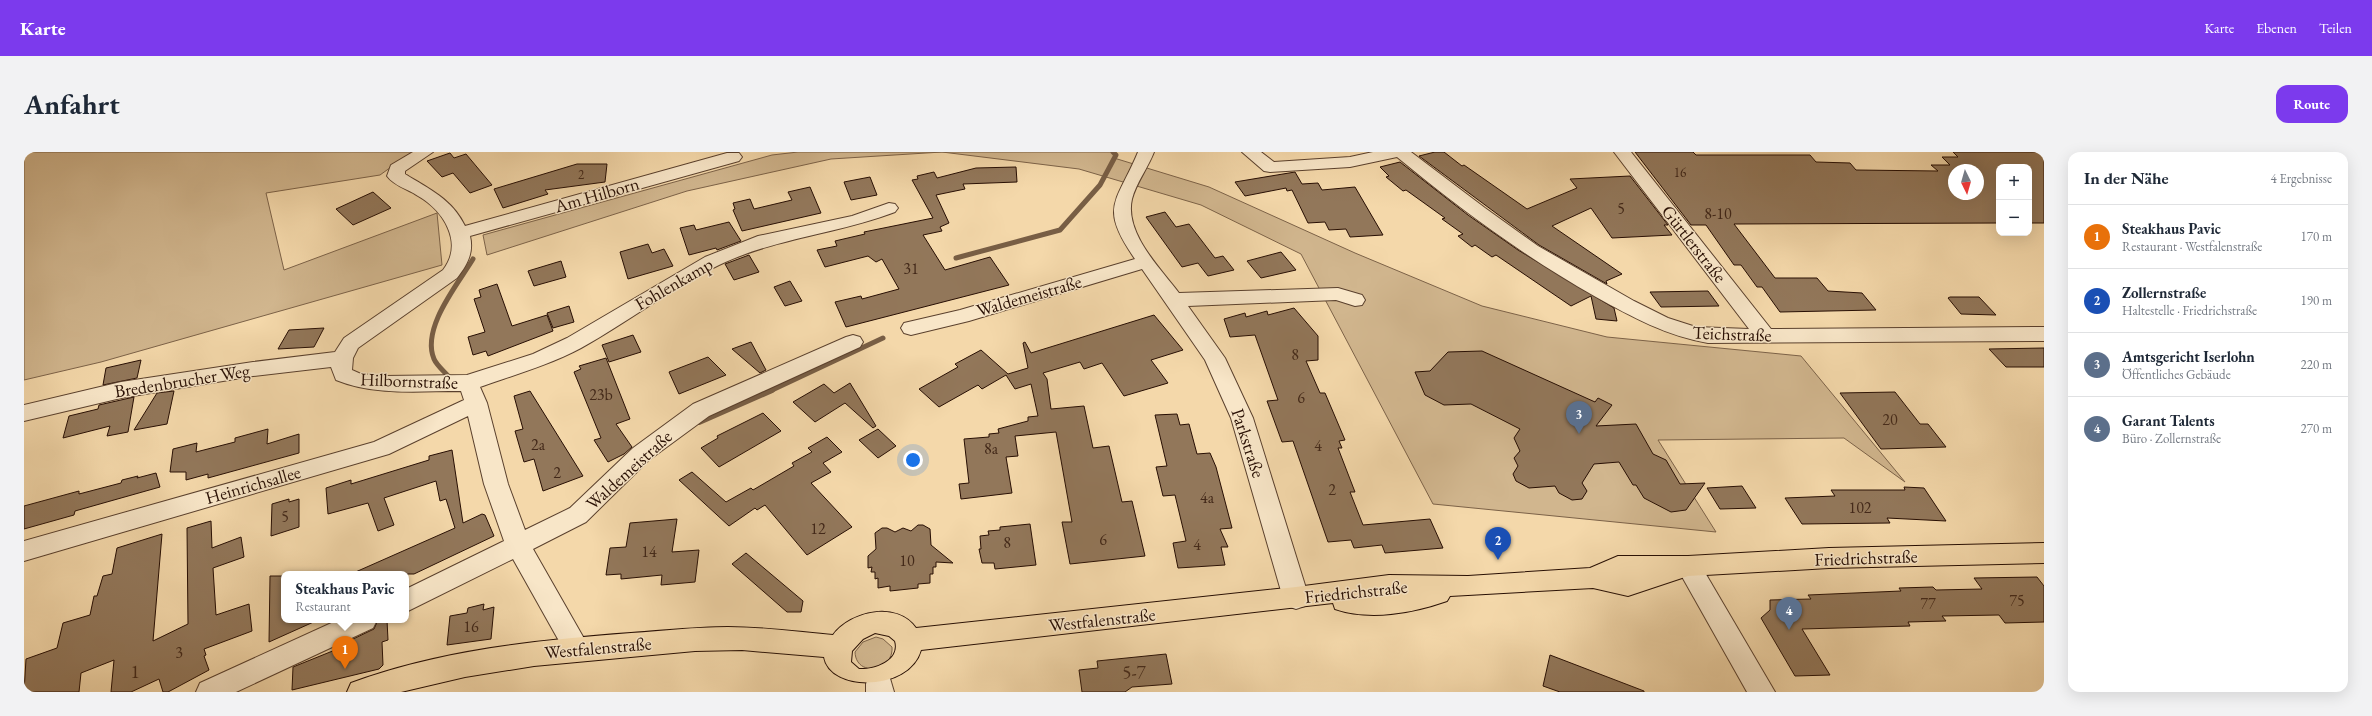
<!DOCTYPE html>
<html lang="de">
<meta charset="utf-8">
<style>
body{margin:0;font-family:"EB Garamond",serif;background:#f2f2f3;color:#1f2937}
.controls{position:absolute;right:12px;top:12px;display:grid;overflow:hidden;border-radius:8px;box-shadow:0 4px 16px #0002}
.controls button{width:36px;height:36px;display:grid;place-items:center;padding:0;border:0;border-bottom:1px solid #e0e1e3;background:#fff;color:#1f2937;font:20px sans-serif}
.compass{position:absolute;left:1924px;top:12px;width:36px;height:36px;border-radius:50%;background:#fff;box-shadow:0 4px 16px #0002;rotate:175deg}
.you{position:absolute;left:889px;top:308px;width:14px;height:14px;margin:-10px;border:3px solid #fff;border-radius:50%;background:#1a73e8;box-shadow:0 0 0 6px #1a73e833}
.badge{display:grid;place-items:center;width:26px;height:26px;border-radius:50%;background:#7c3aed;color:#fff;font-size:13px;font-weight:700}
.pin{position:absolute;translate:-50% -33px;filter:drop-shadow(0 1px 2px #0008)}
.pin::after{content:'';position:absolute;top:21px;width:14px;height:12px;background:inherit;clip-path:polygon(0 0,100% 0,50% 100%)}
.popup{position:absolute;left:257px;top:419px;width:128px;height:52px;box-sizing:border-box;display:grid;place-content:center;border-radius:8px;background:#fff;filter:drop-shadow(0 1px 3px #0005);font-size:13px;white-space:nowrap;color:#747a83}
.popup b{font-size:15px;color:#1f2937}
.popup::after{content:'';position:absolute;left:50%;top:100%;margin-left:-8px;border:8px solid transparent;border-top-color:#fff}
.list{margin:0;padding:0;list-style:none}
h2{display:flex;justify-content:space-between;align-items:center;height:52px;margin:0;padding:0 16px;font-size:17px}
h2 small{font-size:13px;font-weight:400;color:#747a83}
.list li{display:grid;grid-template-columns:26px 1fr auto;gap:12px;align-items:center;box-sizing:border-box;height:64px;padding:0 16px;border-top:1px solid #e0e1e3}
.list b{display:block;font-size:15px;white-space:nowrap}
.list p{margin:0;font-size:13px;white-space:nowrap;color:#747a83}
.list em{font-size:13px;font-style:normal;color:#747a83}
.map{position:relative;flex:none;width:2020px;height:540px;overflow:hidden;border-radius:12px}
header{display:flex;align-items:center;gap:24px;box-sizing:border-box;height:56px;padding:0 20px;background:#7c3aed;color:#fff}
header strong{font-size:19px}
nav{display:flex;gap:22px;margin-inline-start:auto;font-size:14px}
.intro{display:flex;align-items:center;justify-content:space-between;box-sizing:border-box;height:96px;padding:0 24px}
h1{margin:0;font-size:28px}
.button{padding:10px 18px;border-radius:12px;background:#7c3aed;color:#fff;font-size:14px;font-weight:700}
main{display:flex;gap:24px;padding:0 24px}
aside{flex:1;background:#fff;border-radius:12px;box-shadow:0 4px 16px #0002}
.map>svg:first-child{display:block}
.green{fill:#d1b68e;stroke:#7c6248}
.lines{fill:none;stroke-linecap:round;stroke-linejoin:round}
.stream-far1{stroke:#785e45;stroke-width:5}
.stream{stroke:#785e45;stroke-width:6}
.building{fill:#92775a;stroke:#270e03;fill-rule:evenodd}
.minor-casing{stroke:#5a402d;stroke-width:2}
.major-casing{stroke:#270e03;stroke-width:2}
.minor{fill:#f8e6c8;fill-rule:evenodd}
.major{fill:#f4d8aa;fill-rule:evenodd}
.labels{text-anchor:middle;stroke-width:3;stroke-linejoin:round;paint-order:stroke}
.far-number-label{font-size:13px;fill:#422819}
.number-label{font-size:16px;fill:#422819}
.street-label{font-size:18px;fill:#270e03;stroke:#f8e6c8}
.near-number-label{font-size:19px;fill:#422819}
</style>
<header>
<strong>Karte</strong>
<nav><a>Karte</a><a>Ebenen</a><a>Teilen</a></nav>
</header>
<div class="intro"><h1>Anfahrt</h1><a class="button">Route</a></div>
<main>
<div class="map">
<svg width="2020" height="540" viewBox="0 0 2020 540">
<rect width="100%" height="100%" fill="#f4d8aa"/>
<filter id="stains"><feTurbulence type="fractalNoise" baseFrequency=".005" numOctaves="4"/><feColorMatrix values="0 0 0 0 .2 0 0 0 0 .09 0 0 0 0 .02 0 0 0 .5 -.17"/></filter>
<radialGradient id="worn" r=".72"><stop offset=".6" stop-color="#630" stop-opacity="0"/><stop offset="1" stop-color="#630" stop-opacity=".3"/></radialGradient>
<g class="green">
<polygon points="0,0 388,0 356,23 242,41 260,118 413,61 418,113 77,210 0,228"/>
<polygon points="774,0 1089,0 1090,6 1185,35 1331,101 1458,154 1583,185 1777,204 1881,330 1820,286 1634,288 1692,380 1409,352 1277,102 1177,53 1055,17 918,0 807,7 663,39 463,103 459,83 748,3"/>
<path d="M852,485L859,487L868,495C870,519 832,526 831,500L839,490Z"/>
</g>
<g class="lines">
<g class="stream-far1">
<polyline points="932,106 1036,78 1076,33 1092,3 1089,0"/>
<path d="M426,226C421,220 413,214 410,207C397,176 434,132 449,107"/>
<polyline points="746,239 859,186"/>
</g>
<polyline class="stream" points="675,270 748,238"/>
</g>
<g class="building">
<polygon points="1411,0 1420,0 1438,14 1440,13 1503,57 1553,36 1546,27 1606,24 1644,73 1640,73 1648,83 1588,86 1567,56 1528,74 1598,122 1582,129 1583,132 1515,93 1395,4"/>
<path d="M1611,0H1669L1672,3H1786L1792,10L1826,11L1832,18L1914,19L1907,13H1926L1918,5H1934L1929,0H2020V71H2005V15H1975V71L1710,72L1751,126H1793L1804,139L1838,141L1852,158L1756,160L1738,135H1733L1717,113H1710L1682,73H1667ZM1930,18H1954V42H1930Z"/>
<polygon points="426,1 430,6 442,2 468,33 446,41 429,21 418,25 403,9"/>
<polygon points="1376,10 1444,63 1494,98 1590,156 1593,169 1572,167 1567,144 1547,154 1472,103 1468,105 1451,93 1448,95 1434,84 1439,82 1418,67 1421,66 1382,38 1379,39 1362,25 1365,24 1356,15"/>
<polygon points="553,12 583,12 581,30 521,38 524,42 479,56 470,37"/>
<polygon points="992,15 993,30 939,32 941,37 912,43 925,71 916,75 918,79 899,83 921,118 966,105 985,133 822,175 811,150 837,144 838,147 875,137 858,107 852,110 844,104 801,115 793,98 813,94 811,89 841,82 840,80 909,66 888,28 894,27 893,24 910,20 913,26 952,16"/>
<polygon points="1271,20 1278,32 1294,31 1298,38 1331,35 1359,83 1326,85 1322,77 1305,78 1301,70 1284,71 1268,38 1263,39 1262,36 1221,44 1211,30"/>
<polygon points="846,25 853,43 827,48 820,30"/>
<polygon points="786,35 797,61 718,79 709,58 711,57 709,51 726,47 730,57 768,48 764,40"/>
<polygon points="349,40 367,56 329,73 312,57"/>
<polygon points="1141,60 1152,75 1165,72 1191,106 1199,104 1210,118 1184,124 1174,111 1158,115 1122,65"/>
<polygon points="705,70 717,89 693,98 692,96 665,103 656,76 670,73 672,78"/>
<polygon points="624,92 628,101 640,97 649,114 604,127 596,100"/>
<polygon points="1257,100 1272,118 1237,126 1223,109"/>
<polygon points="725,103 735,120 710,128 701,112"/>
<polygon points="537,109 542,125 510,134 504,119"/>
<polygon points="766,129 778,149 761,154 750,135"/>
<polygon points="473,132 488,174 523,163 529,179 464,204 462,199 449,203 444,185 461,180 450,147 457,145 455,138"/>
<polygon points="1684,139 1695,154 1637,155 1626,140"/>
<polygon points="1926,145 1955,145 1972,163 1937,162 1924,146"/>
<polygon points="545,154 550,170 529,176 523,161"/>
<polygon points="1270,156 1294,184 1294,208 1282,209 1296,241 1301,241 1321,288 1315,289 1318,296 1314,296 1331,340 1326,340 1339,373 1406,367 1419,396 1361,401 1358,393 1330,396 1327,388 1304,390 1269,289 1258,290 1243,249 1254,248 1231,183 1206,185 1200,167 1221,161 1222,165 1243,159 1244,163"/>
<polygon points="1130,163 1159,198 1127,208 1144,231 1100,244 1078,211 1060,217 1056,210 1019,221 1023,227 1027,257 1060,254 1069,296 1085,294 1098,350 1108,349 1121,404 1046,412 1038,370 1048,370 1032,280 991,284 994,304 982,305 988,341 937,347 935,332 945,331 940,287 965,285 965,282 975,281 974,277 1004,269 1004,265 1014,264 1007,232 991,237 982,223 958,237 954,233 915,255 895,237 934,215 931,212 957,198 984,222 1004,216 999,191 1001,190 1007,201"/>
<polygon points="300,176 290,195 254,197 265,178"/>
<polygon points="609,183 617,200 585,210 578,193"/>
<polygon points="727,190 742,218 736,221 708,197"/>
<polygon points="2020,196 2020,215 1982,215 1965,197"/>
<polygon points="1458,199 1571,250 1574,246 1588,253 1572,274 1612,272 1629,302 1642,308 1656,332 1681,331 1662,358 1647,360 1620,346 1612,333 1609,333 1595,310 1570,312 1558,331 1563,339 1558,347 1548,348 1535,341 1531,334 1505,336 1492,329 1489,322 1494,314 1490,306 1496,299 1490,286 1496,277 1447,252 1420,253 1401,243 1391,220 1406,219 1424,200"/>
<polygon points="684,205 702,223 655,242 645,220"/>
<polygon points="582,206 606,267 592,272 608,295 600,302 584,310 570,288 577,286 550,220 557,217 555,214"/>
<polygon points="117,208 113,226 79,233 82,216"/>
<polygon points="826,231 852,274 849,276 821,251 791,270 769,250 800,232 810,241"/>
<polygon points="150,239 143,272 110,278 133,241"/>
<polygon points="506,239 559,324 519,339 510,307 500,310 491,279 499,277 490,244"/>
<polygon points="1871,240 1896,272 1904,272 1922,295 1857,297 1816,241"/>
<polygon points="110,245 104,280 83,284 86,274 39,286 45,264 74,257 75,253"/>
<polygon points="739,261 757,279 695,315 677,296 694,286 693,284"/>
<polygon points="1153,262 1156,273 1165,272 1173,302 1186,301 1192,315 1208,376 1196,377 1204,395 1197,395 1201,413 1154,416 1149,391 1162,389 1151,343 1139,344 1132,315 1143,314 1131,263"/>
<polygon points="244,277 243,292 275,282 275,301 184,326 184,322 162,328 162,320 146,320 149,297 173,291 172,300 211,290 211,286"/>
<polygon points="854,277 872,294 854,306 835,288"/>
<polygon points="803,285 818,300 799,311 807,320 787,331 828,375 783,403 741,353 733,358 731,356 705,374 655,328 668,320 702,350 727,336 729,338 770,314 768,311 788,300 784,296"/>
<polygon points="428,298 439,371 458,362 461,363 470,384 390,422 327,422 431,376 422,347 416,349 412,329 360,346 370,373 354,379 344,351 304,362 302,336 327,328 327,332 405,308 405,304"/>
<polygon points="132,321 136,335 51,359 50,363 0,377 0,354 55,339 55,342 97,331 98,328 114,324 113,326"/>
<polygon points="1718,334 1732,356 1696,357 1683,336"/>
<polygon points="1880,335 1900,336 1922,369 1863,366 1866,371 1778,372 1761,346 1811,344 1807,338 1881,338"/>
<polygon points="265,347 265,350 275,347 275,375 247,384 248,352"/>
<polygon points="653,367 648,400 675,398 671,430 637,433 638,423 597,427 597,422 582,423 586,396 602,395 606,371"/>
<polygon points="187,369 188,396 217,385 220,405 189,416 192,463 225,452 228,479 180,497 182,503 180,504 185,518 144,540 139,540 135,527 107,540 87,540 90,508 57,521 55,540 0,540 2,507 33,496 39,471 66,463 70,444 73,444 79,424 88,422 93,396 138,382 129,489 164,472 163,376"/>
<polygon points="1006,372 1012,413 971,417 970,411 958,411 955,397 957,397 956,384 965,383 964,379 976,378 976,375"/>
<polygon points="894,373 899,373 906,377 907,393 929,411 912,410 912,415 909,415 909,422 906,422 906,431 894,432 894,436 866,439 866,434 854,436 854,426 851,427 851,420 847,420 848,415 844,416 844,404 852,397 851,381 858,376 863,376 871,380 879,376 887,379"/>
<polygon points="722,401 779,449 777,460 763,460 708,412"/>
<polygon points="246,424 260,424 260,468 294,468 245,490"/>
<polygon points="2013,425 2020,434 2020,470 1981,471 1975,463 1918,464 1922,469 1884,470 1886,474 1778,477 1806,523 1771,524 1737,466 1746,458 1746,448 1787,447 1784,443 1877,439 1875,436 1909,435 1912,438 1958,437 1950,426"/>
<polygon points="460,452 459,458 470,455 467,487 423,493 426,464 443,461 444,456"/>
<polygon points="354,468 363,468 364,488 358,490 359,513 355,517 268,538 269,515 316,496 326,505 327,488 350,477"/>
<polygon points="1142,502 1148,532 1108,535 1101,540 1058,540 1055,518 1074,516 1073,509"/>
<polygon points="1526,503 1620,539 1620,540 1536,540 1519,534"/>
</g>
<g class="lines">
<g class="minor-casing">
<g id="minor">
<path d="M389,0H409L381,19V22C405,37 428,47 441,74L703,1H715L718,5L715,9L446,84C450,101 443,113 433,126L334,196L329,206L328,218L337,222L359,224L443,223L509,202L543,186L681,105L734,84L828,64L865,51L871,52L874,56L871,60C814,82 751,86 695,113C647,136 604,170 557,196C525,213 490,223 456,235L463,251L484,332L501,378L546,356L609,296L669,252L822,185L829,183L836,185L839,190L836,195L685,264L625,308L562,370L509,397L566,497L562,505L553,508L544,505L489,407L382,460V437L480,389L460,332L444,264L365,302L0,409V389L350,290L440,248L437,239C394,239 351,244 312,228L307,215L229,224L97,246L0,269V253L97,230L229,210L311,200L320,186L419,118C440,91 420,59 394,44C384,37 370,34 363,24L367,13Z"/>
<path d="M1114,0H1130C1124,16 1112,31 1108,47C1100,81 1137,117 1155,141L1314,136L1338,143L1341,148L1338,153L1331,154L1312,148L1164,154L1201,206L1229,266L1285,446L1281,454L1272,457L1263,454L1259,446L1207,266L1181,208L1118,117L945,169L887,183L880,181L877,176L880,171L936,158L1111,107C1074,54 1093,51 1114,0Z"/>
<path d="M1218,0H1237L1250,10L1326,5L1349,0H1387L1461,56L1514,94L1610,149L1644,166L1672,175L1725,177L1590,0H1607L1747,177L2020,175V189L1684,191C1643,184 1608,165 1572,145C1501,105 1436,57 1373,5L1326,15L1246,20L1240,19Z"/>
<polygon points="1664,404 1673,407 1751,540 1723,540 1652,414 1655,407"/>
<polygon points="314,468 353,468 349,476 212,540 172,540 176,531"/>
<polygon points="855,520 865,523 870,540 842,540 842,532 845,523"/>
</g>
</g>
<g class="major-casing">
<path id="major" d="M2020,391V411L1805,416L1664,424L1604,444L1569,436L1426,444L1423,449C1389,461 1346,469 1311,457L1309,451L897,498C885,540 806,540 800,505L718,498L671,499L510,514L441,525L377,540H323L327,531C416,498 513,488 607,481C639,479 671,475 704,475C739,475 774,480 809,483C827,459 873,449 892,476L1272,435L1365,423L1444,424L1566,416L1594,404H1664L1805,396ZM851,481L865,484L871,489C877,509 850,518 835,517L827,510L828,499L839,487Z"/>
</g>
<use href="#minor" class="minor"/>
<use href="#major" class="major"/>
</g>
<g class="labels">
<g class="far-number-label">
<text x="1656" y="25">16</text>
<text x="557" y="27">2</text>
</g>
<g class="number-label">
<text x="1597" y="62">5</text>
<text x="1694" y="67">8-10</text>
<text x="887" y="122">31</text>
<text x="1271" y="208">8</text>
<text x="577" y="248">23b</text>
<text x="1277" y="251">6</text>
<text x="1866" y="273">20</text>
<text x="514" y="298">2a</text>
<text x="1294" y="299">4</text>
<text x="967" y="302">8a</text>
<text x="533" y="326">2</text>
<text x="1308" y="343">2</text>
<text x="1183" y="351">4a</text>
<text x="1836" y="361">102</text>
<text x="261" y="370">5</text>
<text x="794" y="382">12</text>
<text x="1079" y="393">6</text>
<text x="983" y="396">8</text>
<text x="1173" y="398">4</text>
<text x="625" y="405">14</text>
<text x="883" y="414">10</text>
<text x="1993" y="454">75</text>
<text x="1904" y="457">77</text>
<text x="447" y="480">16</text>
<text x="155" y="506">3</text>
</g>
<g class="street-label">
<text transform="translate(573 43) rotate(-16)" y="6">Am Hilborn</text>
<text transform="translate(1670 92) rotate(52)" y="6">Gürtlerstraße</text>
<text transform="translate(650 132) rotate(-30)" y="6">Fohlenkamp</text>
<text transform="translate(1005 144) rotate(-16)" y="6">Waldemeistraße</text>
<text transform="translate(1708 182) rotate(2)" y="6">Teichstraße</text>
<text transform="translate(158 229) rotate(-9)" y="6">Bredenbrucher Weg</text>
<text transform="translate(385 229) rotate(2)" y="6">Hilbornstraße</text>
<text transform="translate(1224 291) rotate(72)" y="6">Parkstraße</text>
<text transform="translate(605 318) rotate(-42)" y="6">Waldemeistraße</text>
<text transform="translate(229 333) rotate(-16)" y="6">Heinrichsallee</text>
<text transform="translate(1842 406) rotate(-2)" y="6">Friedrichstraße</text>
<text transform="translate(1332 440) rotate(-6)" y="6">Friedrichstraße</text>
<text transform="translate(1078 468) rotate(-6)" y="6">Westfalenstraße</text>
<text transform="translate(574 496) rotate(-5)" y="6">Westfalenstraße</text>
</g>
<g class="near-number-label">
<text x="111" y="526">1</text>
<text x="1110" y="527">5-7</text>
</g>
</g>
<rect width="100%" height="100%" filter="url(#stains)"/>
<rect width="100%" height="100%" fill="url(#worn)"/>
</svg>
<div class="controls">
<button>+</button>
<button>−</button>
</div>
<svg class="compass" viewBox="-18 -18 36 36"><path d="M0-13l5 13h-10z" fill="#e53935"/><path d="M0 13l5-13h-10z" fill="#747a83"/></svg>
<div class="you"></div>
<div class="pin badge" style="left:321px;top:517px;background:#e8710a">1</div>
<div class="popup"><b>Steakhaus Pavic</b>Restaurant</div>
<div class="pin badge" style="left:1474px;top:408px;background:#1a4fb4">2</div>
<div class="pin badge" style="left:1555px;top:282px;background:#5c6f8a">3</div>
<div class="pin badge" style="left:1765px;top:478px;background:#5c6f8a">4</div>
</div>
<aside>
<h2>In der Nähe<small>4 Ergebnisse</small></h2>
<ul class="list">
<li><span class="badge" style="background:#e8710a">1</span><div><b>Steakhaus Pavic</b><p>Restaurant · Westfalenstraße</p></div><em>170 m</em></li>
<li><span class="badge" style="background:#1a4fb4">2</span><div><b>Zollernstraße</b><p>Haltestelle · Friedrichstraße</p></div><em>190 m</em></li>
<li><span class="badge" style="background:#5c6f8a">3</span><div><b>Amtsgericht Iserlohn</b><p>Öffentliches Gebäude</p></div><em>220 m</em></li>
<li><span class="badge" style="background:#5c6f8a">4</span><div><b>Garant Talents</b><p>Büro · Zollernstraße</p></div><em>270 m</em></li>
</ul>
</aside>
</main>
